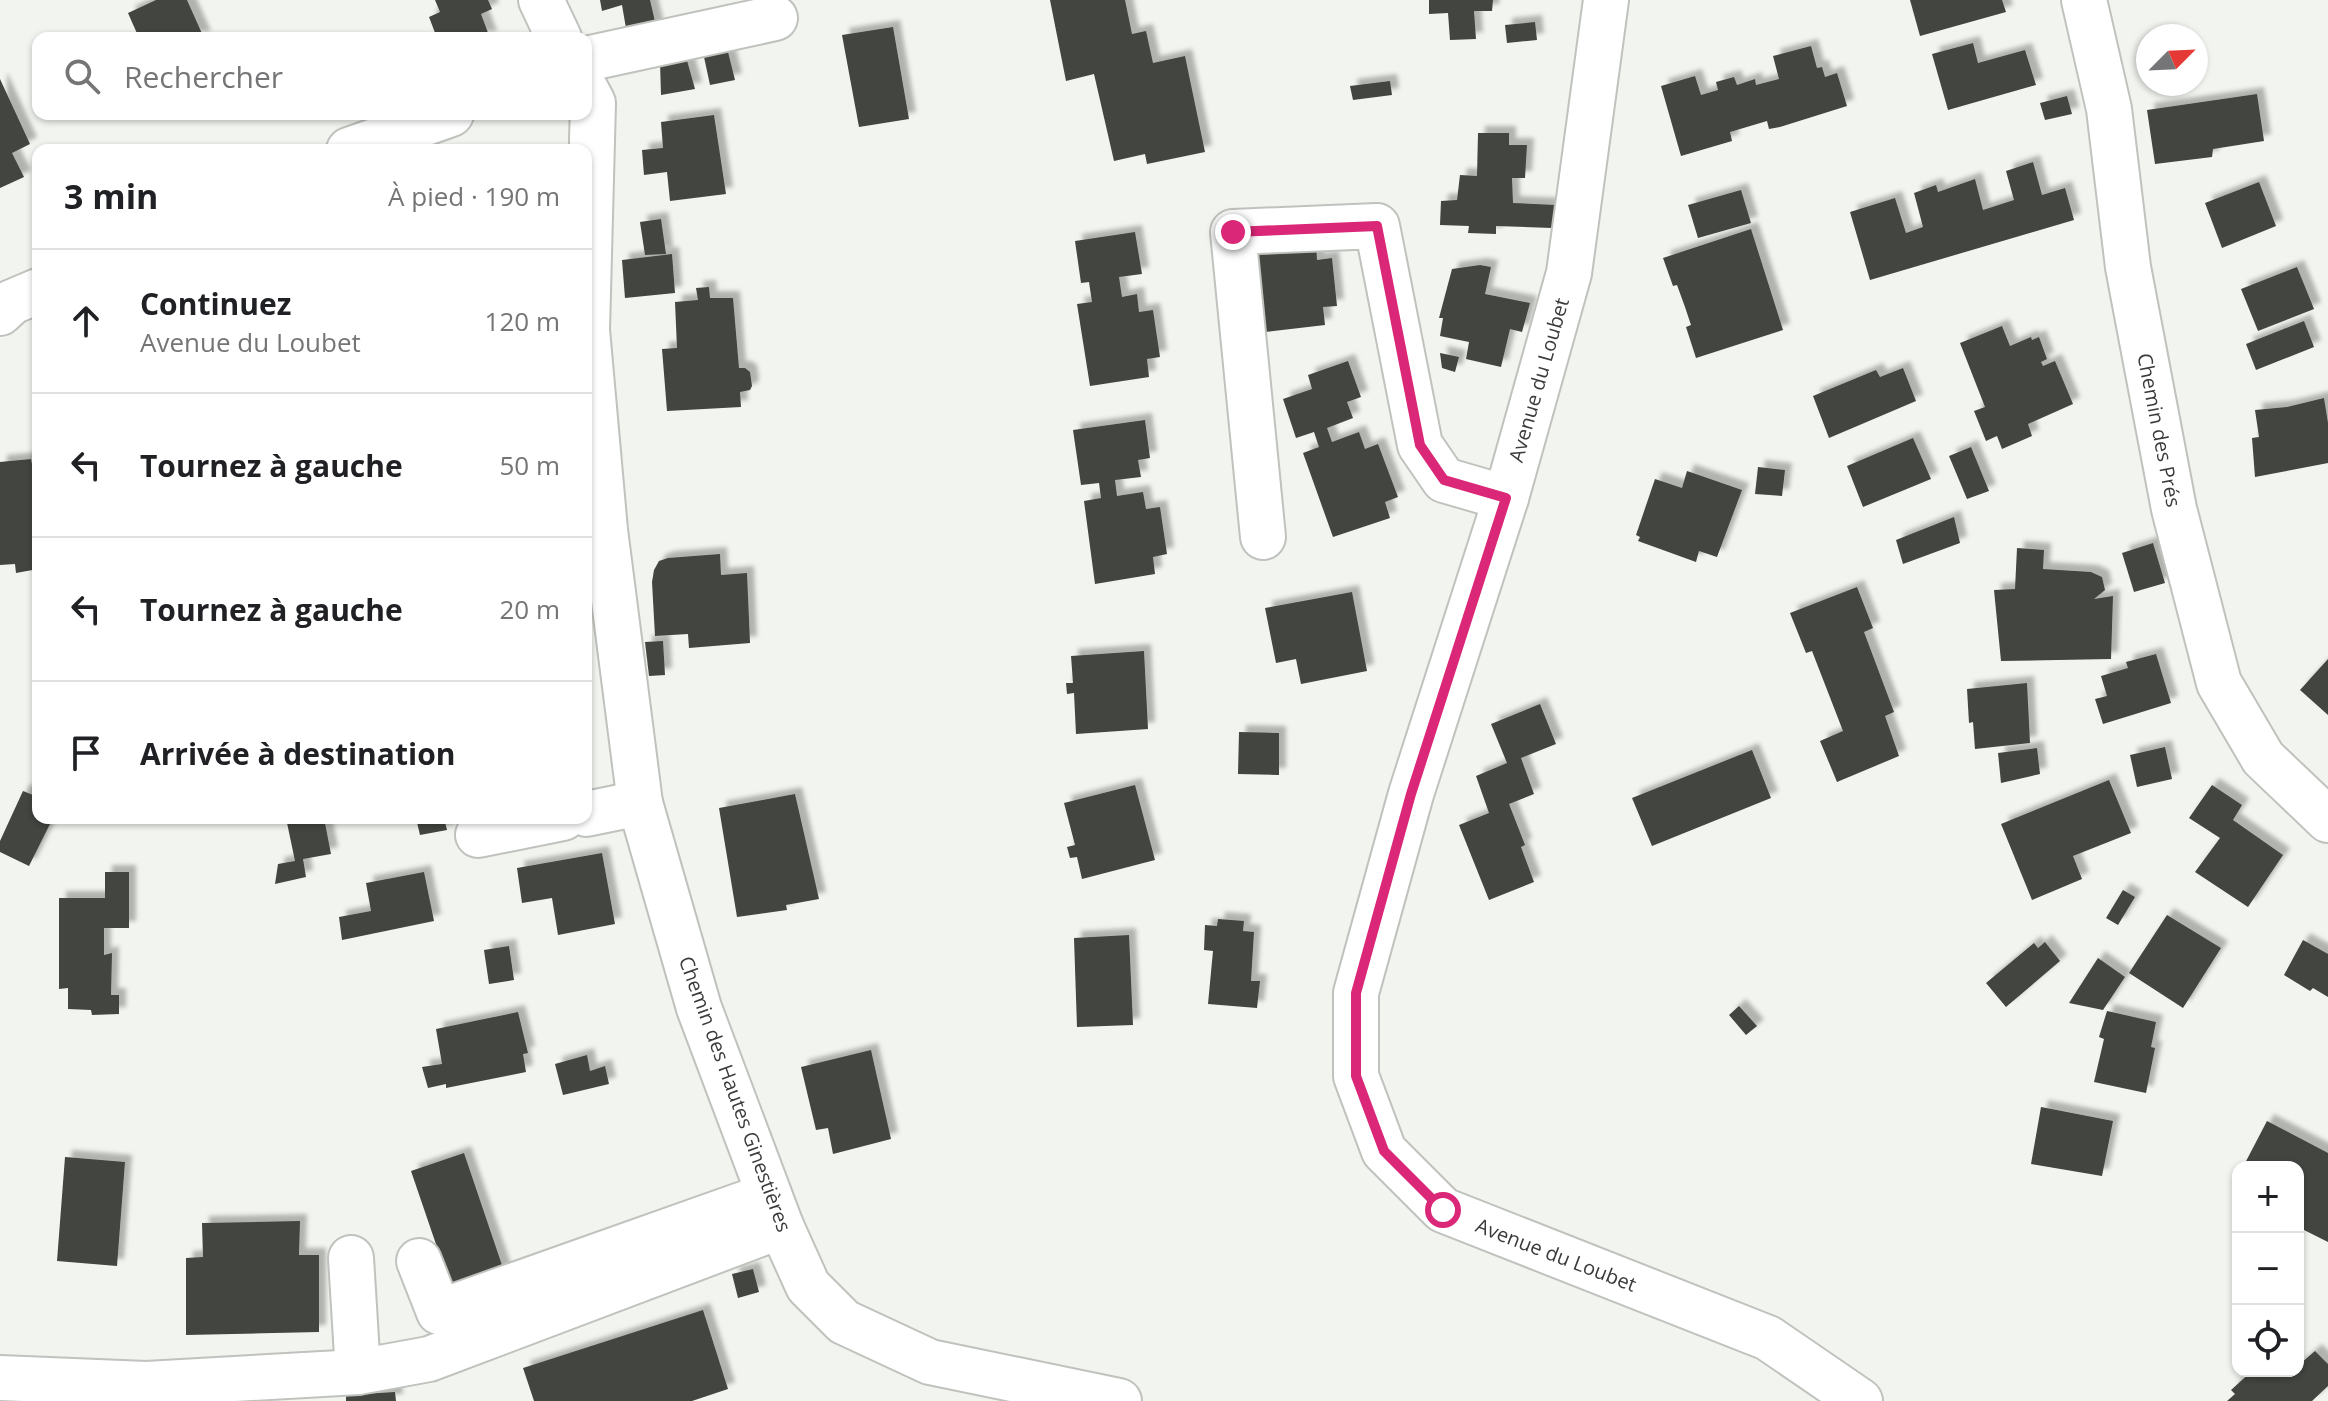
<!DOCTYPE html>
<html lang="fr">
<meta charset="utf-8">
<style>
body{margin:0;font-family:"Open Sans",sans-serif;background:#f2f2f2;color:#202124}
.controls{position:absolute;right:24px;bottom:24px;display:grid;overflow:hidden;border-radius:16px;box-shadow:0 2px 6px #0004}
.controls button{width:72px;height:72px;display:grid;place-items:center;padding:0;border:0;border-bottom:2px solid #e0e0e0;background:#fff;color:#202124;font:40px sans-serif}
.compass{position:absolute;left:2136px;top:24px;width:72px;height:72px;border-radius:50%;background:#fff;box-shadow:0 2px 6px #0004;rotate:66deg}
.stop{position:absolute;width:24px;height:24px;margin:-18px;border:6px solid #db2777;border-radius:50%;background:#fff}
.stop.end{background:#db2777;border-color:#fff;box-shadow:0 2px 8px #0008}
.list{margin:0;padding:0;list-style:none}
h2{display:flex;justify-content:space-between;align-items:center;height:104px;margin:0;padding:0 32px;font-size:34px}
h2 small{font-size:26px;font-weight:400;color:#757577}
.list li{display:grid;grid-template-columns:52px 1fr auto;gap:24px;align-items:center;box-sizing:border-box;height:144px;padding:0 32px;border-top:2px solid #e0e0e0}
.list b{display:block;font-size:30px;white-space:nowrap}
.list p{margin:0;font-size:26px;white-space:nowrap;color:#757577}
.list em{font-size:26px;font-style:normal;color:#757577}
.icon{flex:none;width:44px;height:44px;fill:none;stroke:currentColor;stroke-width:2;stroke-linecap:round;stroke-linejoin:round}
.map{position:relative;flex:none;width:2328px;height:1401px;overflow:hidden}
.search{position:absolute;background:#fff;box-shadow:0 2px 6px #0004;left:32px;top:32px;width:560px;height:88px;display:flex;align-items:center;gap:20px;box-sizing:border-box;padding:0 28px;border-radius:16px;color:#757577;font-size:30px}
.panel{position:absolute;background:#fff;box-shadow:0 2px 6px #0004;left:32px;top:144px;width:560px;height:680px;border-radius:16px}
.map>svg:first-child{display:block}
.building{fill:#424440;filter:url(#shadow)}
.lines{fill:none;stroke-linecap:round;stroke-linejoin:round}
.minor-casing{stroke:#bfc2bd;stroke-width:48}
.minor{stroke:#fff;stroke-width:44}
.route{stroke:#db2777;stroke-width:10}
.labels{text-anchor:middle;stroke-width:8;stroke-linejoin:round;paint-order:stroke}
.street-label{font-size:20px;fill:#3b3c3a;stroke:#fff}
</style>
<div class="map">
<svg width="2328" height="1401" viewBox="0 0 2328 1401">
<defs>
<filter id="shadow"><feDropShadow dx="7" dy="-7" stdDeviation="2" flood-color="#0004"/></filter>
</defs>
<rect width="100%" height="100%" fill="#f1f4ef"/>
<g class="building">
<polygon points="156,0 187,0 204,38 139,38 128,13"/>
<polygon points="435,0 488,0 492,9 481,14 490,38 437,38 429,17 440,12"/>
<polygon points="600,0 650,0 658,34 628,40 622,5 602,11"/>
<polygon points="1050,0 1125,0 1132,34 1146,31 1153,63 1185,56 1205,152 1147,164 1145,154 1114,161 1094,74 1066,81"/>
<polygon points="1429,0 1493,0 1492,11 1474,11 1476,39 1450,40 1448,13 1429,14"/>
<polygon points="1910,0 2002,0 2006,12 1920,36"/>
<polygon points="1535,22 1537,40 1507,43 1505,25"/>
<polygon points="893,27 909,119 859,127 842,35"/>
<polygon points="1973,43 1978,63 2025,50 2036,85 1948,110 1932,54"/>
<polygon points="1811,46 1817,68 1822,67 1825,77 1837,73 1847,106 1780,127 1769,129 1767,121 1730,132 1732,141 1681,156 1661,86 1695,76 1701,95 1718,90 1716,82 1734,77 1737,85 1755,79 1756,85 1779,79 1773,56"/>
<polygon points="728,52 735,80 710,85 704,57"/>
<polygon points="686,57 695,89 661,95 660,63"/>
<polygon points="0,79 30,144 12,153 24,177 0,188"/>
<polygon points="1390,81 1392,95 1353,100 1350,86"/>
<polygon points="2257,94 2264,141 2213,149 2212,157 2155,164 2147,110"/>
<polygon points="2067,96 2072,114 2045,120 2040,103"/>
<polygon points="714,115 726,194 670,201 667,172 644,175 642,150 663,148 661,122"/>
<polygon points="1478,133 1509,133 1509,145 1527,145 1525,178 1512,178 1513,203 1556,205 1552,228 1496,226 1496,234 1468,233 1469,226 1440,225 1441,201 1457,200 1460,175 1477,176"/>
<polygon points="2033,162 2042,195 2065,188 2074,220 1870,280 1850,212 1895,198 1906,233 1923,227 1914,193 1936,185 1938,192 1975,179 1983,210 2014,200 2006,171"/>
<polygon points="2259,182 2276,226 2222,248 2205,203"/>
<polygon points="1741,190 1751,223 1698,238 1688,205"/>
<polygon points="661,219 666,254 645,255 640,222"/>
<polygon points="1751,229 1783,330 1696,358 1686,327 1691,325 1685,307 1677,285 1673,286 1663,258"/>
<polygon points="1135,232 1142,274 1119,277 1122,297 1137,294 1139,312 1153,310 1160,357 1147,359 1149,377 1090,386 1077,304 1092,302 1089,282 1081,283 1075,241"/>
<polygon points="1316,242 1317,260 1332,258 1337,306 1323,307 1325,325 1265,332 1256,249"/>
<polygon points="672,254 675,293 625,298 622,260"/>
<polygon points="1480,265 1491,267 1485,294 1530,303 1522,332 1510,329 1501,367 1466,359 1469,342 1440,336 1443,318 1439,318 1452,269"/>
<polygon points="2297,267 2314,309 2258,331 2241,289"/>
<polygon points="709,287 710,298 733,298 739,368 745,368 750,372 752,386 750,390 740,392 741,407 667,411 662,349 677,348 675,302 698,300 696,288"/>
<polygon points="2304,321 2314,347 2256,370 2246,344"/>
<polygon points="2002,326 2010,346 2031,337 2032,340 2039,337 2047,359 2041,362 2043,366 2055,361 2073,404 2028,424 2032,436 2002,449 1997,436 1986,441 1974,411 1985,407 1960,343"/>
<polygon points="1440,353 1459,357 1455,372 1442,368"/>
<polygon points="1348,361 1361,397 1347,402 1353,418 1327,428 1332,442 1359,432 1365,449 1378,444 1398,497 1385,502 1390,518 1333,537 1303,453 1319,447 1314,432 1296,438 1283,399 1312,389 1308,375"/>
<polygon points="1903,368 1916,401 1829,438 1813,396 1876,370 1880,377"/>
<polygon points="2324,398 2328,423 2328,463 2255,477 2252,438 2259,437 2255,410 2287,407"/>
<polygon points="1145,420 1150,458 1138,460 1141,477 1115,480 1117,496 1143,492 1146,509 1160,507 1167,554 1153,557 1155,574 1095,584 1084,501 1101,498 1099,483 1081,485 1073,430"/>
<polygon points="1913,438 1931,479 1863,507 1847,466"/>
<polygon points="1971,447 1989,491 1967,499 1949,456"/>
<polygon points="31,459 38,495 38,569 16,573 15,564 0,565 0,462"/>
<polygon points="1758,467 1785,470 1782,496 1755,494"/>
<polygon points="1687,471 1742,490 1717,557 1699,551 1696,562 1638,541 1640,537 1636,535 1655,479 1682,488"/>
<polygon points="1954,517 1960,543 1903,564 1896,540"/>
<polygon points="2153,543 2165,583 2134,592 2122,553"/>
<polygon points="2017,548 2044,550 2043,569 2091,572 2102,577 2105,590 2094,599 2113,596 2111,659 2001,661 1994,590 2015,589"/>
<polygon points="720,554 721,575 747,573 750,643 689,648 688,634 655,636 652,582 654,570 659,561 668,558"/>
<polygon points="1857,587 1873,628 1864,632 1894,712 1885,716 1899,756 1837,782 1820,741 1843,731 1812,651 1806,653 1790,613"/>
<polygon points="1352,592 1367,671 1301,684 1296,659 1276,663 1265,608"/>
<polygon points="663,641 665,675 649,676 645,642"/>
<polygon points="1144,651 1148,729 1076,734 1074,693 1067,694 1066,683 1073,683 1071,656"/>
<polygon points="2156,654 2171,703 2103,724 2095,699 2107,696 2101,676 2128,668 2126,662"/>
<polygon points="2328,659 2328,715 2300,690"/>
<polygon points="2027,683 2030,743 1975,749 1973,722 1969,723 1967,689"/>
<polygon points="1540,704 1556,744 1521,758 1534,794 1509,804 1525,845 1521,847 1534,882 1489,900 1459,825 1489,813 1476,776 1507,763 1491,724"/>
<polygon points="1239,732 1279,733 1279,775 1238,774"/>
<polygon points="2165,747 2172,779 2137,787 2130,755"/>
<polygon points="2037,748 2040,774 2001,783 1998,753"/>
<polygon points="1752,750 1771,798 1652,846 1632,798"/>
<polygon points="2109,780 2131,833 2073,856 2082,879 2032,900 2001,824"/>
<polygon points="1135,785 1155,860 1082,879 1077,857 1070,858 1067,847 1075,845 1064,803"/>
<polygon points="2212,785 2242,805 2233,820 2283,855 2248,907 2195,872 2220,838 2189,818"/>
<polygon points="23,791 38,797 38,818 53,818 29,866 0,852 0,841"/>
<polygon points="795,794 819,899 786,905 787,910 737,917 719,808"/>
<polygon points="286,818 324,818 331,854 303,859 306,877 275,884 278,864 295,861"/>
<polygon points="416,818 444,818 447,830 420,835"/>
<polygon points="602,853 615,924 558,935 552,898 522,903 517,868"/>
<polygon points="105,872 129,872 129,928 104,928 104,955 112,953 111,995 119,995 119,1014 92,1015 91,1010 68,1009 68,988 59,989 59,898 105,898"/>
<polygon points="424,872 434,921 342,940 339,917 371,911 366,883"/>
<polygon points="2123,890 2135,897 2118,925 2106,918"/>
<polygon points="2167,915 2221,948 2183,1008 2129,973"/>
<polygon points="1218,919 1244,921 1243,931 1254,932 1251,981 1260,981 1257,1008 1208,1004 1213,951 1204,950 1205,925 1217,926"/>
<polygon points="1129,935 1133,1025 1077,1027 1074,938"/>
<polygon points="2303,940 2328,954 2328,997 2313,988 2310,991 2284,975"/>
<polygon points="2045,942 2060,961 2006,1007 1986,983 2034,943 2038,948"/>
<polygon points="509,946 514,980 489,984 484,950"/>
<polygon points="2098,958 2125,977 2103,1010 2069,1003"/>
<polygon points="1739,1006 1757,1026 1746,1035 1729,1015"/>
<polygon points="2107,1011 2156,1022 2151,1047 2155,1048 2146,1093 2094,1082 2104,1039 2099,1037"/>
<polygon points="518,1012 528,1053 523,1054 526,1072 446,1088 446,1084 428,1088 422,1067 442,1064 436,1029"/>
<polygon points="871,1050 891,1139 833,1154 828,1128 816,1130 801,1067"/>
<polygon points="587,1055 590,1071 605,1066 609,1084 563,1095 555,1064"/>
<polygon points="2041,1107 2113,1121 2102,1176 2031,1164"/>
<polygon points="2267,1121 2328,1153 2328,1242 2298,1227 2298,1167 2243,1167"/>
<polygon points="464,1153 505,1274 452,1291 411,1171"/>
<polygon points="65,1157 125,1162 117,1266 57,1261"/>
<polygon points="300,1221 299,1255 319,1255 319,1332 186,1335 186,1258 203,1257 202,1223"/>
<polygon points="753,1269 759,1292 738,1298 732,1274"/>
<polygon points="703,1310 728,1389 692,1401 534,1401 523,1368"/>
<polygon points="2315,1351 2328,1364 2328,1386 2312,1401 2227,1401 2235,1394 2231,1390 2252,1371 2298,1371 2298,1362 2300,1364"/>
<polygon points="395,1392 396,1401 346,1401 346,1395"/>
</g>
<g class="lines">
<g class="minor-casing">
<g id="minor">
<polyline points="541,0 559,38"/>
<polyline points="1606,0 1569,273 1506,498 1411,794 1356,993 1356,1076 1384,1151 1443,1210 1768,1338 1860,1401"/>
<polyline points="2084,0 2109,109 2128,267 2174,509 2219,683 2263,758 2328,820"/>
<polyline points="586,59 775,18"/>
<polyline points="586,90 593,103 587,330 605,530 640,803 699,1008 781,1226 808,1286 844,1322 930,1362 1119,1401"/>
<polyline points="349,150 451,114"/>
<polyline points="0,313 12,302 38,291"/>
<polyline points="1263,537 1233,232 1377,226 1420,445 1444,480 1506,498"/>
<polyline points="586,814 640,803"/>
<polyline points="478,835 563,818"/>
<polyline points="351,1258 358,1372 429,1359 781,1226"/>
<polyline points="419,1261 439,1312 769,1195"/>
<polyline points="0,1378 146,1384 358,1372"/>
</g>
</g>
<use href="#minor" class="minor"/>
</g>
<g class="lines">
<polyline class="route" points="1233,232 1377,226 1420,445 1444,480 1506,498 1411,794 1356,993 1356,1076 1384,1151 1443,1210"/>
</g>
<g class="labels">
<g class="street-label">
<text transform="translate(1539 380) rotate(-74)" y="7">Avenue du Loubet</text>
<text transform="translate(2159 430) rotate(79)" y="7">Chemin des Prés</text>
<text transform="translate(735 1094) rotate(70)" y="7">Chemin des Hautes Ginestières</text>
<text transform="translate(1556 1255) rotate(21)" y="7">Avenue du Loubet</text>
</g>
</g>
</svg>
<div class="controls">
<button>+</button>
<button>−</button>
<button><svg class="icon" aria-label="locate" viewBox="0 0 24 24"><circle cx="12" cy="12" r="6"/><path d="M12 2v4M12 18v4M2 12h4M18 12h4"/></svg></button>
</div>
<svg class="compass" viewBox="-18 -18 36 36"><path d="M0-13l5 13h-10z" fill="#e53935"/><path d="M0 13l5-13h-10z" fill="#757577"/></svg>
<div class="stop" style="left:1443px;top:1210px"></div>
<div class="stop end" style="left:1233px;top:232px"></div>
<div class="search"><svg class="icon" aria-label="search" viewBox="0 0 24 24"><circle cx="10" cy="10" r="6"/><path d="M15 15l6 6"/></svg>Rechercher</div>
<section class="panel">
<h2>3 min<small>À pied · 190 m</small></h2>
<ul class="list">
<li><svg class="icon" aria-label="ahead" viewBox="0 0 24 24"><path d="M12 20V5M6 11l6-6 6 6"/></svg><div><b>Continuez</b><p>Avenue du Loubet</p></div><em>120 m</em></li>
<li><svg class="icon" aria-label="left" viewBox="0 0 24 24"><path d="M17 20v-9H6M10 6l-5 5 5 5"/></svg><div><b>Tournez à gauche</b></div><em>50 m</em></li>
<li><svg class="icon" aria-label="left" viewBox="0 0 24 24"><path d="M17 20v-9H6M10 6l-5 5 5 5"/></svg><div><b>Tournez à gauche</b></div><em>20 m</em></li>
<li><svg class="icon" aria-label="arrive" viewBox="0 0 24 24"><path d="M6 21V4h12l-3 4 3 4H6"/></svg><div><b>Arrivée à destination</b></div></li>
</ul>
</section>
</div>
